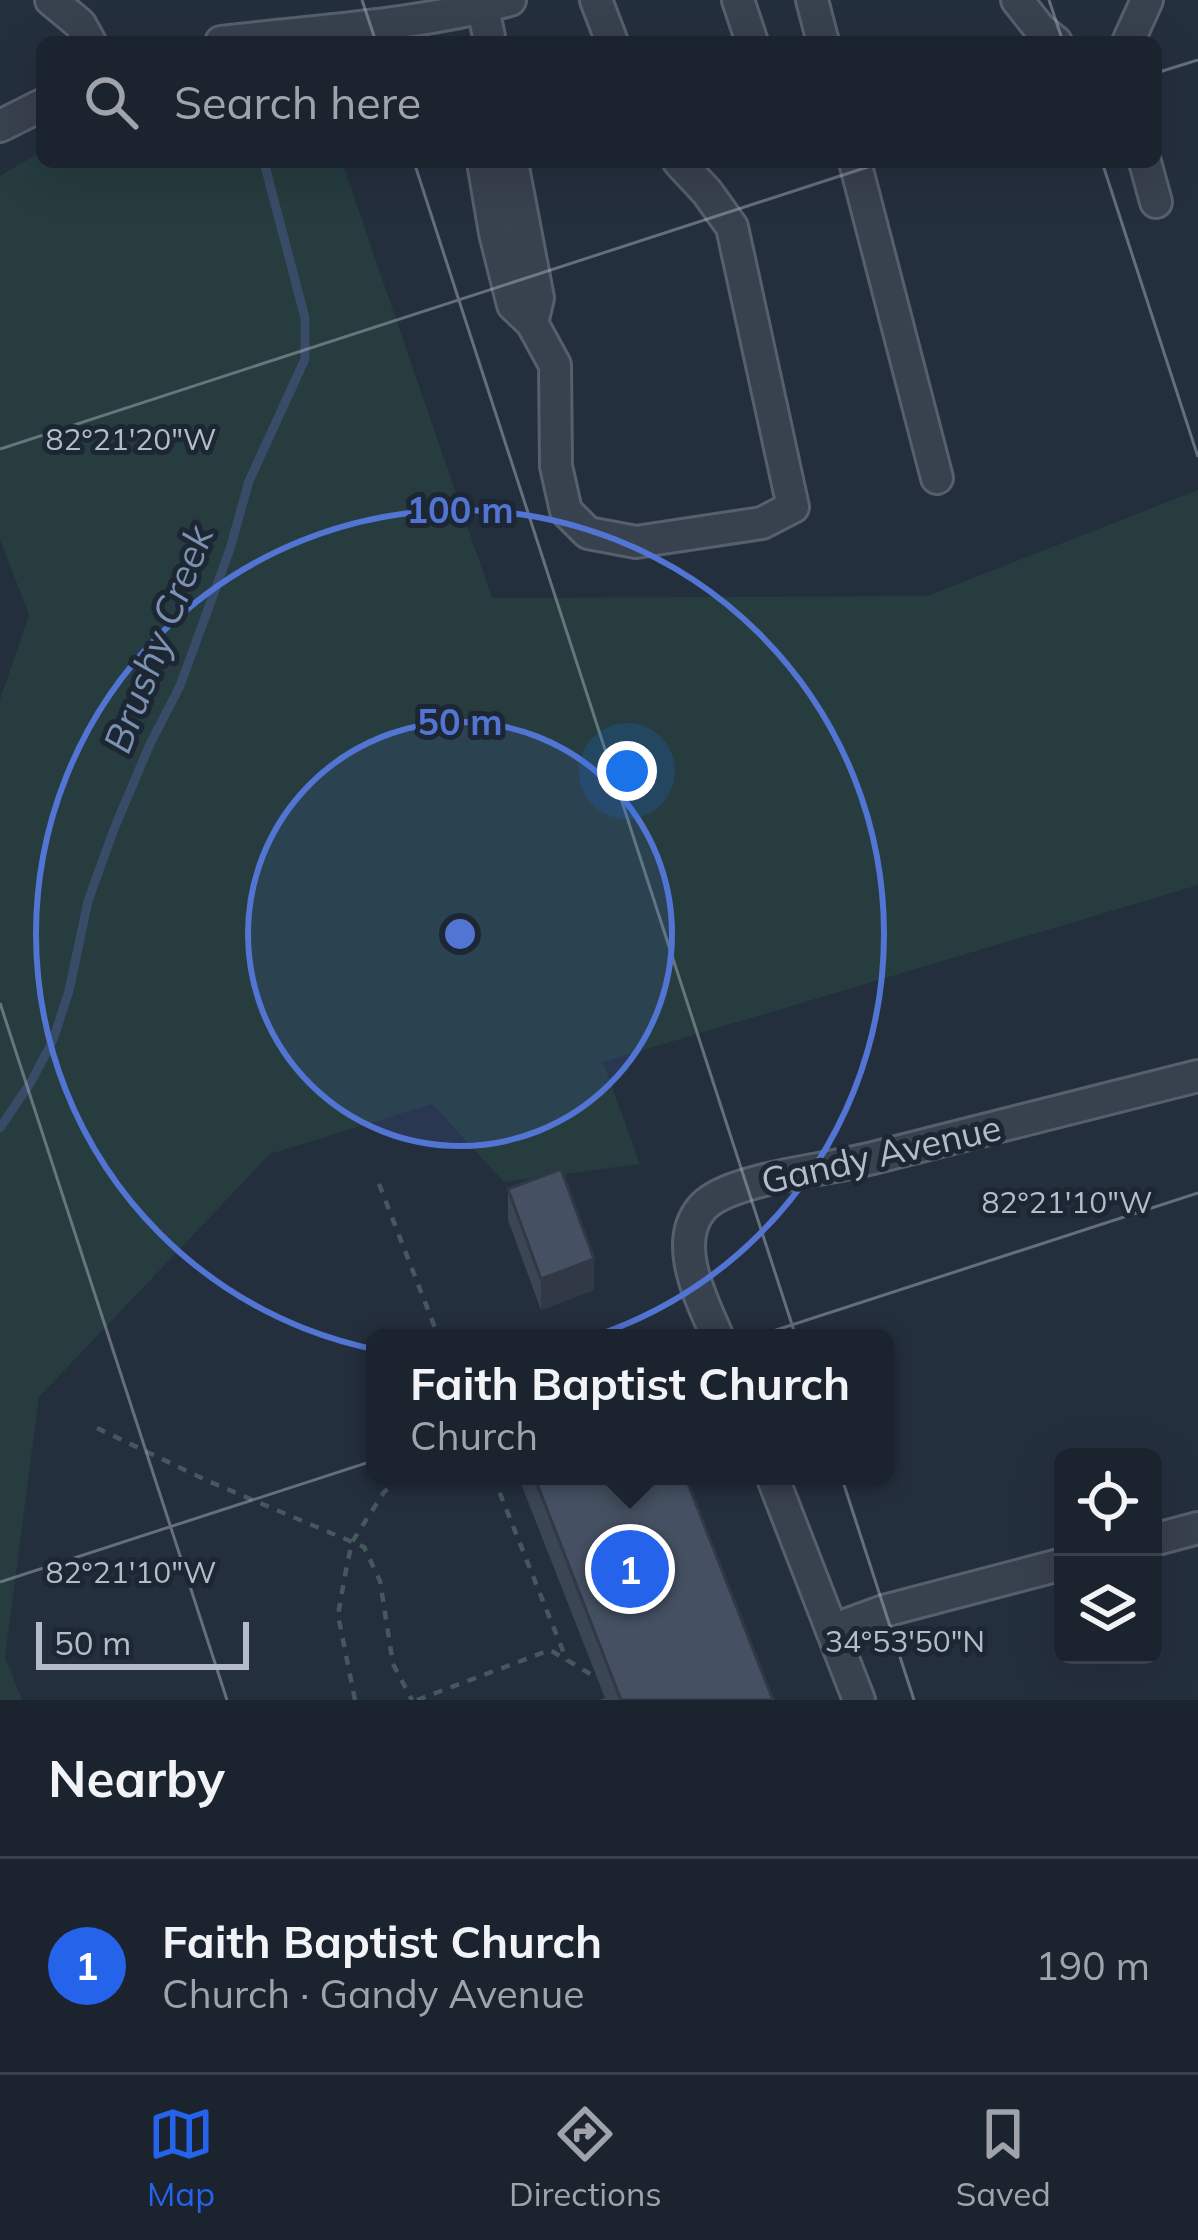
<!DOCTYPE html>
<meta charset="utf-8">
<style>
body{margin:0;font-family:Mulish,sans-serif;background:#242b36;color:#f1f3f6}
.controls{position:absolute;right:36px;bottom:36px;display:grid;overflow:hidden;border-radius:18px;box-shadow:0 12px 48px #0002}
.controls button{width:108px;height:108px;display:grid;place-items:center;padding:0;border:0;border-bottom:3px solid #39404a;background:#1b232e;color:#f1f3f6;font:60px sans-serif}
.scale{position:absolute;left:36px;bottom:30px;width:213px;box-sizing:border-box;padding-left:12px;border:6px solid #b4bcc9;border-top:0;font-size:33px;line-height:42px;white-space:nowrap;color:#b4bcc9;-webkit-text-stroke:9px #1d2633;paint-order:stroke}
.you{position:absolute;left:627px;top:771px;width:42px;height:42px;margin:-30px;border:9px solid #fff;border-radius:50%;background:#1a73e8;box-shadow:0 0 0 18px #1a73e833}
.badge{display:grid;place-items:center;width:78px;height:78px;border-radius:50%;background:#2563eb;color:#fff;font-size:39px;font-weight:700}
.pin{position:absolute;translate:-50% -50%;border:6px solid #fff;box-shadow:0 3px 12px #0006}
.popup{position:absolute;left:366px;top:1329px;width:528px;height:156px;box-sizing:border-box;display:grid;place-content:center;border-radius:18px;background:#1b232e;filter:drop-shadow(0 3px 9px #0005);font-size:39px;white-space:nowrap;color:#a0a4aa}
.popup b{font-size:45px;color:#f1f3f6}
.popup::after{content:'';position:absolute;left:50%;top:100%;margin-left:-24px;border:24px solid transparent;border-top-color:#1b232e}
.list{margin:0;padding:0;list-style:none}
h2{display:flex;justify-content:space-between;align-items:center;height:156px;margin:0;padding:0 48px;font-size:51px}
h2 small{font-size:39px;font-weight:400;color:#a0a4aa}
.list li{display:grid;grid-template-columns:78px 1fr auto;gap:36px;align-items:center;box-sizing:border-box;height:216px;padding:0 48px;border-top:3px solid #39404a}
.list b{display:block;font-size:45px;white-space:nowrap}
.list p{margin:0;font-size:39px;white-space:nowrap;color:#a0a4aa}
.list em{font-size:39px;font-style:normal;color:#a0a4aa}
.icon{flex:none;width:66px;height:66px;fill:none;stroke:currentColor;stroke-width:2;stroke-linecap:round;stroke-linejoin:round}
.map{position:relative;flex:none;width:1198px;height:1700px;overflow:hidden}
.search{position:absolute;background:#1b232e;box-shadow:0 12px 48px #0002;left:36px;right:36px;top:36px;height:132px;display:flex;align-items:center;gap:30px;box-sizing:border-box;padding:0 42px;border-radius:18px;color:#a0a4aa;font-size:45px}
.sheet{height:372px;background:#1b232e}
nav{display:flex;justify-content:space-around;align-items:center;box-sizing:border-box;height:168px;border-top:3px solid #39404a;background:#1b232e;font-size:33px;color:#a0a4aa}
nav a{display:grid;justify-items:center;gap:6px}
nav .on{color:#2563eb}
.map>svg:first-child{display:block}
.green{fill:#263c3f}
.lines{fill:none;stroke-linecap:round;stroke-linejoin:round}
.stream{stroke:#394c67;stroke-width:9}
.minor-casing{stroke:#565f6c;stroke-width:36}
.path{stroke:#44595c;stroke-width:4.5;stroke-dasharray:9 9;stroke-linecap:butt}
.minor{stroke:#38414e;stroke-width:30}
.wall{fill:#3b4654}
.shaded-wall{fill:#303945}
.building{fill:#455162;stroke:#303945;stroke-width:3}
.ticks{fill:none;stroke:#b4bcc9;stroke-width:3;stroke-opacity:0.45}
.ring{fill:none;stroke:#5274d3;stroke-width:6}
.labels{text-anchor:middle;stroke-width:10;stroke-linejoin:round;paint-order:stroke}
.street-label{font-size:36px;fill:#b4bcc9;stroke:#1d2633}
.water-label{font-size:39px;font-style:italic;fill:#7c92b1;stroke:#1d2633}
.ticks-label{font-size:30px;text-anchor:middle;fill:#b4bcc9;stroke:#1d2633;stroke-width:10;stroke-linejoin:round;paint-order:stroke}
.centre{fill:#5274d3;stroke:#1d2633;stroke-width:6}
.ring-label{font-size:36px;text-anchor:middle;font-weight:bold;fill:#5274d3;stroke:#1d2633;stroke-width:10;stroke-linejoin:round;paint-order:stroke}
</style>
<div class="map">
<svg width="1198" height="1700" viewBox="0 0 1198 1700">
<rect width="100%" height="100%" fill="#242f3e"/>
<polygon class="green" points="42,151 42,162 342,162 492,598 927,596 1198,490 1198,885 603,1062 640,1164 504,1182 432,1104 270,1154 39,1397 5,1657 22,1700 0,1700 0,700 29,614 0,540 0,176"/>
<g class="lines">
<polyline class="stream" points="0,1128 31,1082 53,1040 69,991 88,901 114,829 150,744 180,686 230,549 249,481 305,359 305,318 264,162"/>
<g class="minor-casing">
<g id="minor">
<polyline points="51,0 80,24 90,42"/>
<polyline points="596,0 612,42"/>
<polyline points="738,0 752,42"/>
<polyline points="812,0 823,42"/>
<polyline points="1017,0 1040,29 1056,42"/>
<polyline points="483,8 490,42"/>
<path d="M221,42C318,30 416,26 510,0"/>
<polyline points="1128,42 1147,0"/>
<polyline points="0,126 42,105"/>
<polyline points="483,162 495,233 513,305 532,323 555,365 556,466 566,511 588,533 636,542 762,523 793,507 732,227 707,192 679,162"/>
<polyline points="512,162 538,298 532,323"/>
<polyline points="855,162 937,478"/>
<polyline points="1145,162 1156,202"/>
<path d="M718,1338C703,1302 671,1244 702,1208C710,1199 723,1193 734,1189C779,1173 830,1169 877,1157C984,1131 1091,1104 1198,1076"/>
<polyline points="772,1476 859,1700"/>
<polyline points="1153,1540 1198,1528"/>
<polyline points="832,1630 884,1611 1063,1564"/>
</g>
</g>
<g class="path">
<polyline points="379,1184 439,1338"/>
<polyline points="97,1428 208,1481 364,1547 380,1581 393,1664 412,1700"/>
<polyline points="493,1476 567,1661"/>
<polyline points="355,1700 338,1615 346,1570 352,1542 384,1492 404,1476"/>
<polyline points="417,1700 550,1650 597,1678"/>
</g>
<use href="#minor" class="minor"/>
</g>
<g class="wall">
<polygon points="508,1189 594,1290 541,1310 508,1220"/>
<polygon points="518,1476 685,1476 773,1700 599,1700 605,1698"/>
</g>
<polygon class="shaded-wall" points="594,1259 594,1290 541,1310 541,1279"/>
<g class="building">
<polygon points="561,1169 594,1259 541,1279 508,1189"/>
<polygon points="534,1476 685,1476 773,1700 621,1700"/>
</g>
<path class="ticks" d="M362,0L376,42M1049,0L1063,42M1156,73L1198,60M414,162L914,1700M1102,162L1198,457M0,449L883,162M0,1003L227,1700M0,1582L1198,1193"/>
<circle cx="460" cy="934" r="212" fill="#5274d3" fill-opacity=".12"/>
<g class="ring">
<circle cx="460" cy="934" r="212"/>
<circle cx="460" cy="934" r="424"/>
</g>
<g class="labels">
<g class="street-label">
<text transform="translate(881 1154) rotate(-13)" y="13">Gandy Avenue</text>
</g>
<g class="water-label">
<text transform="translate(158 639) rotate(-69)" y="14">Brushy Creek</text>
</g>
</g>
<g class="ticks-label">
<text x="131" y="450">82°21'20"W</text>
<text x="1067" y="1213">82°21'10"W</text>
<text x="131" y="1583">82°21'10"W</text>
<text x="905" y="1652">34°53'50"N</text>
</g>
<circle cx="460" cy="934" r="18" class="centre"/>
<g class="ring-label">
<text x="460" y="523">100 m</text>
<text x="460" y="735">50 m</text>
</g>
</svg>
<div class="controls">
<button><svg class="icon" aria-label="locate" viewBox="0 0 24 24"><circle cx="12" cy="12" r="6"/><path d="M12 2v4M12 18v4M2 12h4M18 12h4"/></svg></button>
<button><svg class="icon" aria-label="layers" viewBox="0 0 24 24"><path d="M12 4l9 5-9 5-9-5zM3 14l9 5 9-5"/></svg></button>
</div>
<div class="scale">50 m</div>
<div class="you"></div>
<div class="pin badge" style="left:630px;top:1569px">1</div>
<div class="popup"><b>Faith Baptist Church</b>Church</div>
<div class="search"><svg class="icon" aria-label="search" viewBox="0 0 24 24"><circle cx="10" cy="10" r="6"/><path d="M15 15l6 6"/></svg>Search here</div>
</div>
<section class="sheet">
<h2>Nearby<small></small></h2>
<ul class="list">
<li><span class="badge">1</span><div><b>Faith Baptist Church</b><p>Church · Gandy Avenue</p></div><em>190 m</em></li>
</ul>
</section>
<nav>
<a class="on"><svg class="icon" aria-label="map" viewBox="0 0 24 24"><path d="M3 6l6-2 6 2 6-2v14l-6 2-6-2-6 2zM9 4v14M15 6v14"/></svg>Map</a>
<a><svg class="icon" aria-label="directions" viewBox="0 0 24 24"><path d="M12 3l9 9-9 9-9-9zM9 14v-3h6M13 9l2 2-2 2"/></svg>Directions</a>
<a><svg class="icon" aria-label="saved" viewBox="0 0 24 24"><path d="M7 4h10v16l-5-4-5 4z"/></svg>Saved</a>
</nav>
